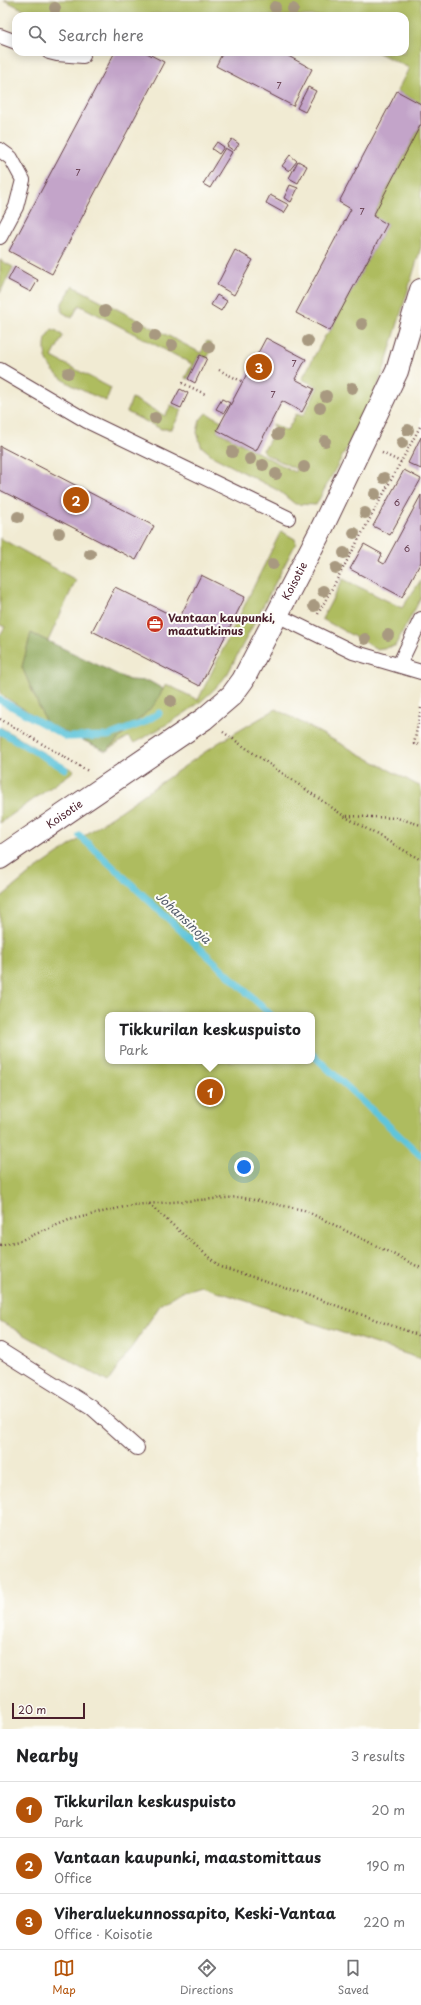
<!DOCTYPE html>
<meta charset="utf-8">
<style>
body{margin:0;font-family:"Playpen Sans",sans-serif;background:#f6f6f6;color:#202124}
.scale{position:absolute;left:12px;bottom:10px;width:73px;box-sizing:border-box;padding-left:4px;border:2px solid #4a1f2b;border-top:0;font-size:11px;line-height:14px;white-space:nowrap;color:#4a1f2b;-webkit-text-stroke:3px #fdfcf7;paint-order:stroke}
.you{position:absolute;left:244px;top:1167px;width:14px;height:14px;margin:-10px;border:3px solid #fff;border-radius:50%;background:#1a73e8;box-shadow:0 0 0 6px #1a73e833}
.badge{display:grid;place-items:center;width:26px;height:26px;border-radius:50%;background:#b45309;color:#fff;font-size:13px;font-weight:700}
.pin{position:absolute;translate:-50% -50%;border:2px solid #fff;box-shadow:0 1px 4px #0006}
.popup{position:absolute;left:105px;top:1012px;width:210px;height:52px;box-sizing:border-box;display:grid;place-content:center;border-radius:8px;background:#fff;filter:drop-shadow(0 1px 3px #0005);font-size:13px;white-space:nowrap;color:#757577}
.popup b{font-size:15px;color:#202124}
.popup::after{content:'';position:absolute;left:50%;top:100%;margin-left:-8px;border:8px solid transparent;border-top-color:#fff}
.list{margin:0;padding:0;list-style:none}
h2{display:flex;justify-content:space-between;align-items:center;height:52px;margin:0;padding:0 16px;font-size:17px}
h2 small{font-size:13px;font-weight:400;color:#757577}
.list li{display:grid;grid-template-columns:26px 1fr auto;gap:12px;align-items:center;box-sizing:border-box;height:56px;padding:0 16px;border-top:1px solid #e0e0e0}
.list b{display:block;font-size:15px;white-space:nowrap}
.list p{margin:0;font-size:13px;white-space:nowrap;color:#757577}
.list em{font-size:13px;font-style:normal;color:#757577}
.icon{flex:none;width:22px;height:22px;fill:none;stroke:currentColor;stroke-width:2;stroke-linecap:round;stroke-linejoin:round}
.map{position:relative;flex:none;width:421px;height:1729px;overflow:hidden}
.search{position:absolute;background:#fff;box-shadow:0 2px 10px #0003;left:12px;right:12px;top:12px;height:44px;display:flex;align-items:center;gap:10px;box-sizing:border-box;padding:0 14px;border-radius:12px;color:#757577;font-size:15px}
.sheet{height:220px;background:#fff}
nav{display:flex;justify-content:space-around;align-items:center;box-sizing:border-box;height:56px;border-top:1px solid #e0e0e0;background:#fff;font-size:11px;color:#757577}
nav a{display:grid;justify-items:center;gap:2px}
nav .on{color:#b45309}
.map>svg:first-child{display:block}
.green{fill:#aebc5e;stroke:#7c6e44;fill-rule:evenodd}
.forest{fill:#8aa455;stroke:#6a6240}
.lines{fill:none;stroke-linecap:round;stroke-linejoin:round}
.stream{stroke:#5ec5db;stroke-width:7}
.building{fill:#c3a4c9}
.lane-casing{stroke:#633e44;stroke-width:16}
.street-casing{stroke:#633e44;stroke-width:24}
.path{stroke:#633e44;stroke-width:2.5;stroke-dasharray:1 3;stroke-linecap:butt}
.lane{stroke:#fff;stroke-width:14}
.street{stroke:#fff;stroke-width:22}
.tree{fill:#a89980}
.labels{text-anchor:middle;stroke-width:4;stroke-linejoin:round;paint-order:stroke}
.number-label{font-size:9px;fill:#684052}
.street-label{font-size:11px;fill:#4a1f2b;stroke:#fdfcf7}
.poi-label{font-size:11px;font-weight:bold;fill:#4a1f2b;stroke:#fdfcf7;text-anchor:start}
.water-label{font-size:12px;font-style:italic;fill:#515969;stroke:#fdfcf7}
</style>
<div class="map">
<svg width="421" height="1729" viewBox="0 0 421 1729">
<rect width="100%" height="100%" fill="#fdfcf7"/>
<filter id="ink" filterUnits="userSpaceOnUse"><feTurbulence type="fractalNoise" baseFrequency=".025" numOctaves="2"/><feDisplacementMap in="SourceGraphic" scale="8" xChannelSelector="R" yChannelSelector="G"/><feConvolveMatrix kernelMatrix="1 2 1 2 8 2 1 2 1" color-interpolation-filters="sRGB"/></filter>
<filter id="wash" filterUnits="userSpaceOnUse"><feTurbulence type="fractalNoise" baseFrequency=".012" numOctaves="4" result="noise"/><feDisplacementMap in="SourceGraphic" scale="16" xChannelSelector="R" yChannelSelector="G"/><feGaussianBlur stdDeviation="0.9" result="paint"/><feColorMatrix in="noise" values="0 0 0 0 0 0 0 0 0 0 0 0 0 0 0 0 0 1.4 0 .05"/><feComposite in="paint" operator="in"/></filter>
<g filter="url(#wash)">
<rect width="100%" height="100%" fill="#f1ebd3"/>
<g class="green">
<polygon points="4,0 421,0 421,104 397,91 409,68 377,52 405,52 405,16 268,16 170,13 128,16 37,16"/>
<polygon points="421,124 421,247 384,369 372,401 316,505 295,504 279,491 214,457 201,446 197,432 200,420 206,413 222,421 217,431 295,472 296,469 265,454 263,449 265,448 275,430 273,427 273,424 287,431 296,414 303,416 318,387 302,379 325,336 330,331 387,224 373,216"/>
<polygon points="0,260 13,267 0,293"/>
<polygon points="73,286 201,353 207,341 211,344 212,349 207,358 199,355 188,379 185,378 192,364 79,305 72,318 62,312 62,303"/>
<path d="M52,329L57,331L63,336L52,357L111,388L106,401C83,390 45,379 45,349C45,340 46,336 52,329Z"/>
<polygon points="132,398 165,416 171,405 182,410 172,429 161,429 127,412"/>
<path d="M281,531L295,539L296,543L228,673C204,706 169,723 134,743L128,737L106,751L155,704L166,684L198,700Z"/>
<polygon points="0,538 76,580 48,641 31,633 22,667 46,723 0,694 0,635 5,627 0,625"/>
<polygon points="343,579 402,608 421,580 421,598 395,646 377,649 322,619"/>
<path d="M276,709L421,787V1359L201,1286L181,1292L161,1304L108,1382L0,1321V898L29,874L218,743ZM108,1015H312V1061H108Z"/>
<polygon points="0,727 74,771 0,823"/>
</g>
<polygon class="forest" points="31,633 129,680 149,681 163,689 155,704 106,751 46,723 22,667"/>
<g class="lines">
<g class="stream">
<polyline points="0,700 67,737 108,736 143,723 159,713"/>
<polyline points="0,731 65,769"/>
<polyline points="80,836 271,1015"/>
<polyline points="312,1054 421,1156"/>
</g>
</g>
<g id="blocks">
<g class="building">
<polygon points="115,52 145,52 164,62 52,274 9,251"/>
<polygon points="223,52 281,52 312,69 293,106 216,66"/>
<polygon points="308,87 316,91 305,112 297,108"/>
<polygon points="397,91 421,104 421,124 373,216 387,224 330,331 296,313 351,209 339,202"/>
<polygon points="232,139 239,144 234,151 227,146"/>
<polygon points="217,142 224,147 219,154 212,149"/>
<polygon points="225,148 232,152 210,188 203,184"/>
<polygon points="290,155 297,161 289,171 282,166"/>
<polygon points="298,161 307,166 298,183 289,178"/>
<polygon points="290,185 298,188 291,202 284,198"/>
<polygon points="270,195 289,205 284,213 266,203"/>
<polygon points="235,250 253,260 234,295 217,285"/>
<polygon points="15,267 38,280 31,292 8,280"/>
<polygon points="217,295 227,301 221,311 211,305"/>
<polygon points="266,338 306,359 295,379 314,389 302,412 282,401 256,451 217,430"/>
<polygon points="200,355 207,358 195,383 188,379"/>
<polygon points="180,389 188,393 181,408 172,404"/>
<polygon points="222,399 230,403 224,413 216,409"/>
<polygon points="421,437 421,469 408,463"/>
<polygon points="0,446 154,526 136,560 0,490"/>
<polygon points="404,470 421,479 390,535 373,526"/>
<polygon points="421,495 421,562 402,597 350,569 364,544 382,554 379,561 384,564"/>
<polygon points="201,575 245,597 200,686 92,631 115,587 179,619"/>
</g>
</g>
</g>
<g filter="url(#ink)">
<use href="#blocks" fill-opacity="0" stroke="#633e44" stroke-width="1"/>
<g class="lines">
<g class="lane-casing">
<g id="lane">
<polyline points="0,36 16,42"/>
<polyline points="49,52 57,54 83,56"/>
<polyline points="0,150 11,158 23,180 16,207 0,237"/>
<polyline points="0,370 87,421 288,518"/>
<polyline points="277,615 353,652 421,672"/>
<polyline points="399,665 421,619"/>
<polyline points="0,1350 91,1407 137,1448"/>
</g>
</g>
<g class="street-casing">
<g id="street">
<path id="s1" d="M0,858L204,719L232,695L243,680L320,532L397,371L421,290"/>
</g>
</g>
<g class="path">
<polyline points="219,370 243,382"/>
<polyline points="182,383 205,394"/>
<polyline points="382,453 401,462"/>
<polyline points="318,614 421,425"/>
<polyline points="421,708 414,744 421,745"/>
<polyline points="0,719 88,771"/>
<polyline points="223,732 344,816 421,860"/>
<polyline points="347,816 397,818 421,825"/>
<polyline points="149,1204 220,1267 279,1285 421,1336"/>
<polyline points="0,1245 19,1241 69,1220 132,1205 239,1197 304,1210 421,1268"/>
</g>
<use href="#lane" class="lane"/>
<use href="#street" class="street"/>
</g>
<g class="tree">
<circle cx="275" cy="7" r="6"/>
<circle cx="55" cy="8" r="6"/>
<circle cx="293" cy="9" r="6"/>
<circle cx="105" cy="311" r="6"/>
<circle cx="362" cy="324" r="6"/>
<circle cx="138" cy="326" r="6"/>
<circle cx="155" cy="336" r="6"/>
<circle cx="308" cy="341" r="6"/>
<circle cx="172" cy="345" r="6"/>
<circle cx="209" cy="347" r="6"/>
<circle cx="68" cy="373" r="6"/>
<circle cx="352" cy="388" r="6"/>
<circle cx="326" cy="396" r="6"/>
<circle cx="320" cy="408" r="6"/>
<circle cx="155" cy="418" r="6"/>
<circle cx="408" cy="430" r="6"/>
<circle cx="278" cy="434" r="6"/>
<circle cx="325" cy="441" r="6"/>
<circle cx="402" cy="443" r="6"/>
<circle cx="232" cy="452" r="6"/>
<circle cx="250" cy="459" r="6"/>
<circle cx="263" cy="465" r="6"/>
<circle cx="304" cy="467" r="6"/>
<circle cx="276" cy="474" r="6"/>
<circle cx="384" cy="478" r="6"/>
<circle cx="375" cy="494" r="6"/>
<circle cx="365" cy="513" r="6"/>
<circle cx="18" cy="517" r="6"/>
<circle cx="59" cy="533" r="6"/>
<circle cx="354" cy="533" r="6"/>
<circle cx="344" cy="553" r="6"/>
<circle cx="90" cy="554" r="6"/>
<circle cx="273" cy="564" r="6"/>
<circle cx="336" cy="568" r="6"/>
<circle cx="323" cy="591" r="6"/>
<circle cx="314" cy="606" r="6"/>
<circle cx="388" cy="635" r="6"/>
<circle cx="365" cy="639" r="6"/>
<circle cx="171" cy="701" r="6"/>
</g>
</g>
<defs>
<g id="office-disc" transform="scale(0.9)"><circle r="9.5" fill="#c8321e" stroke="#fdfcf7"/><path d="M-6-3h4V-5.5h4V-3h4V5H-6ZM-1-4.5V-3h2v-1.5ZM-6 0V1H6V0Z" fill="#fff"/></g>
</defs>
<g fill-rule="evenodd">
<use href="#office-disc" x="155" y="624"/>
</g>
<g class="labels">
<g class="number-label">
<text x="279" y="89">7</text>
<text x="78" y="176">7</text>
<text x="362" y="215">7</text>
<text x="294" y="367">7</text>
<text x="273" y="398">7</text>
<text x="397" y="506">6</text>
<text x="407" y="552">6</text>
</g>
<g class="street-label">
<text dy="4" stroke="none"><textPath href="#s1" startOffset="414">Koisotie</textPath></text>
<text dy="4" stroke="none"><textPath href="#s1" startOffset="78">Koisotie</textPath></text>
</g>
<g class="poi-label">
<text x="168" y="622">Vantaan kaupunki,<tspan x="168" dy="13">maatutkimus</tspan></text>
</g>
<g class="water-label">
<text transform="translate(183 918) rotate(43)" y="4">Johansinoja</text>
</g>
</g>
</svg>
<div class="scale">20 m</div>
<div class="you"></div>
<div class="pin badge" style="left:210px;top:1092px">1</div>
<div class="popup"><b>Tikkurilan keskuspuisto</b>Park</div>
<div class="pin badge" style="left:76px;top:500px">2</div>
<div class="pin badge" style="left:259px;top:367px">3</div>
<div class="search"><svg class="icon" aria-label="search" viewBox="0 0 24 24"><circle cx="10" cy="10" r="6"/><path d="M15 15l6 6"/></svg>Search here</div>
</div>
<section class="sheet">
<h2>Nearby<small>3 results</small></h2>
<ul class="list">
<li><span class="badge">1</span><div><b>Tikkurilan keskuspuisto</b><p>Park</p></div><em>20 m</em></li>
<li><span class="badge">2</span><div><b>Vantaan kaupunki, maastomittaus</b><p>Office</p></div><em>190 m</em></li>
<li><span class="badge">3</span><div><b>Viheraluekunnossapito, Keski-Vantaa</b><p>Office · Koisotie</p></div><em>220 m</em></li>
</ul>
</section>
<nav>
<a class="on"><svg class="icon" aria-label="map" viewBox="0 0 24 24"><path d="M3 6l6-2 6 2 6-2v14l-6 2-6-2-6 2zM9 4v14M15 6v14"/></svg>Map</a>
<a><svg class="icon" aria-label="directions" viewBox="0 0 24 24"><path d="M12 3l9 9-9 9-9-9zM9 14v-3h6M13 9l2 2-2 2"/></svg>Directions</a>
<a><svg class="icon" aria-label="saved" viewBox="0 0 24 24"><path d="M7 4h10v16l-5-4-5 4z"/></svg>Saved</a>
</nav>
